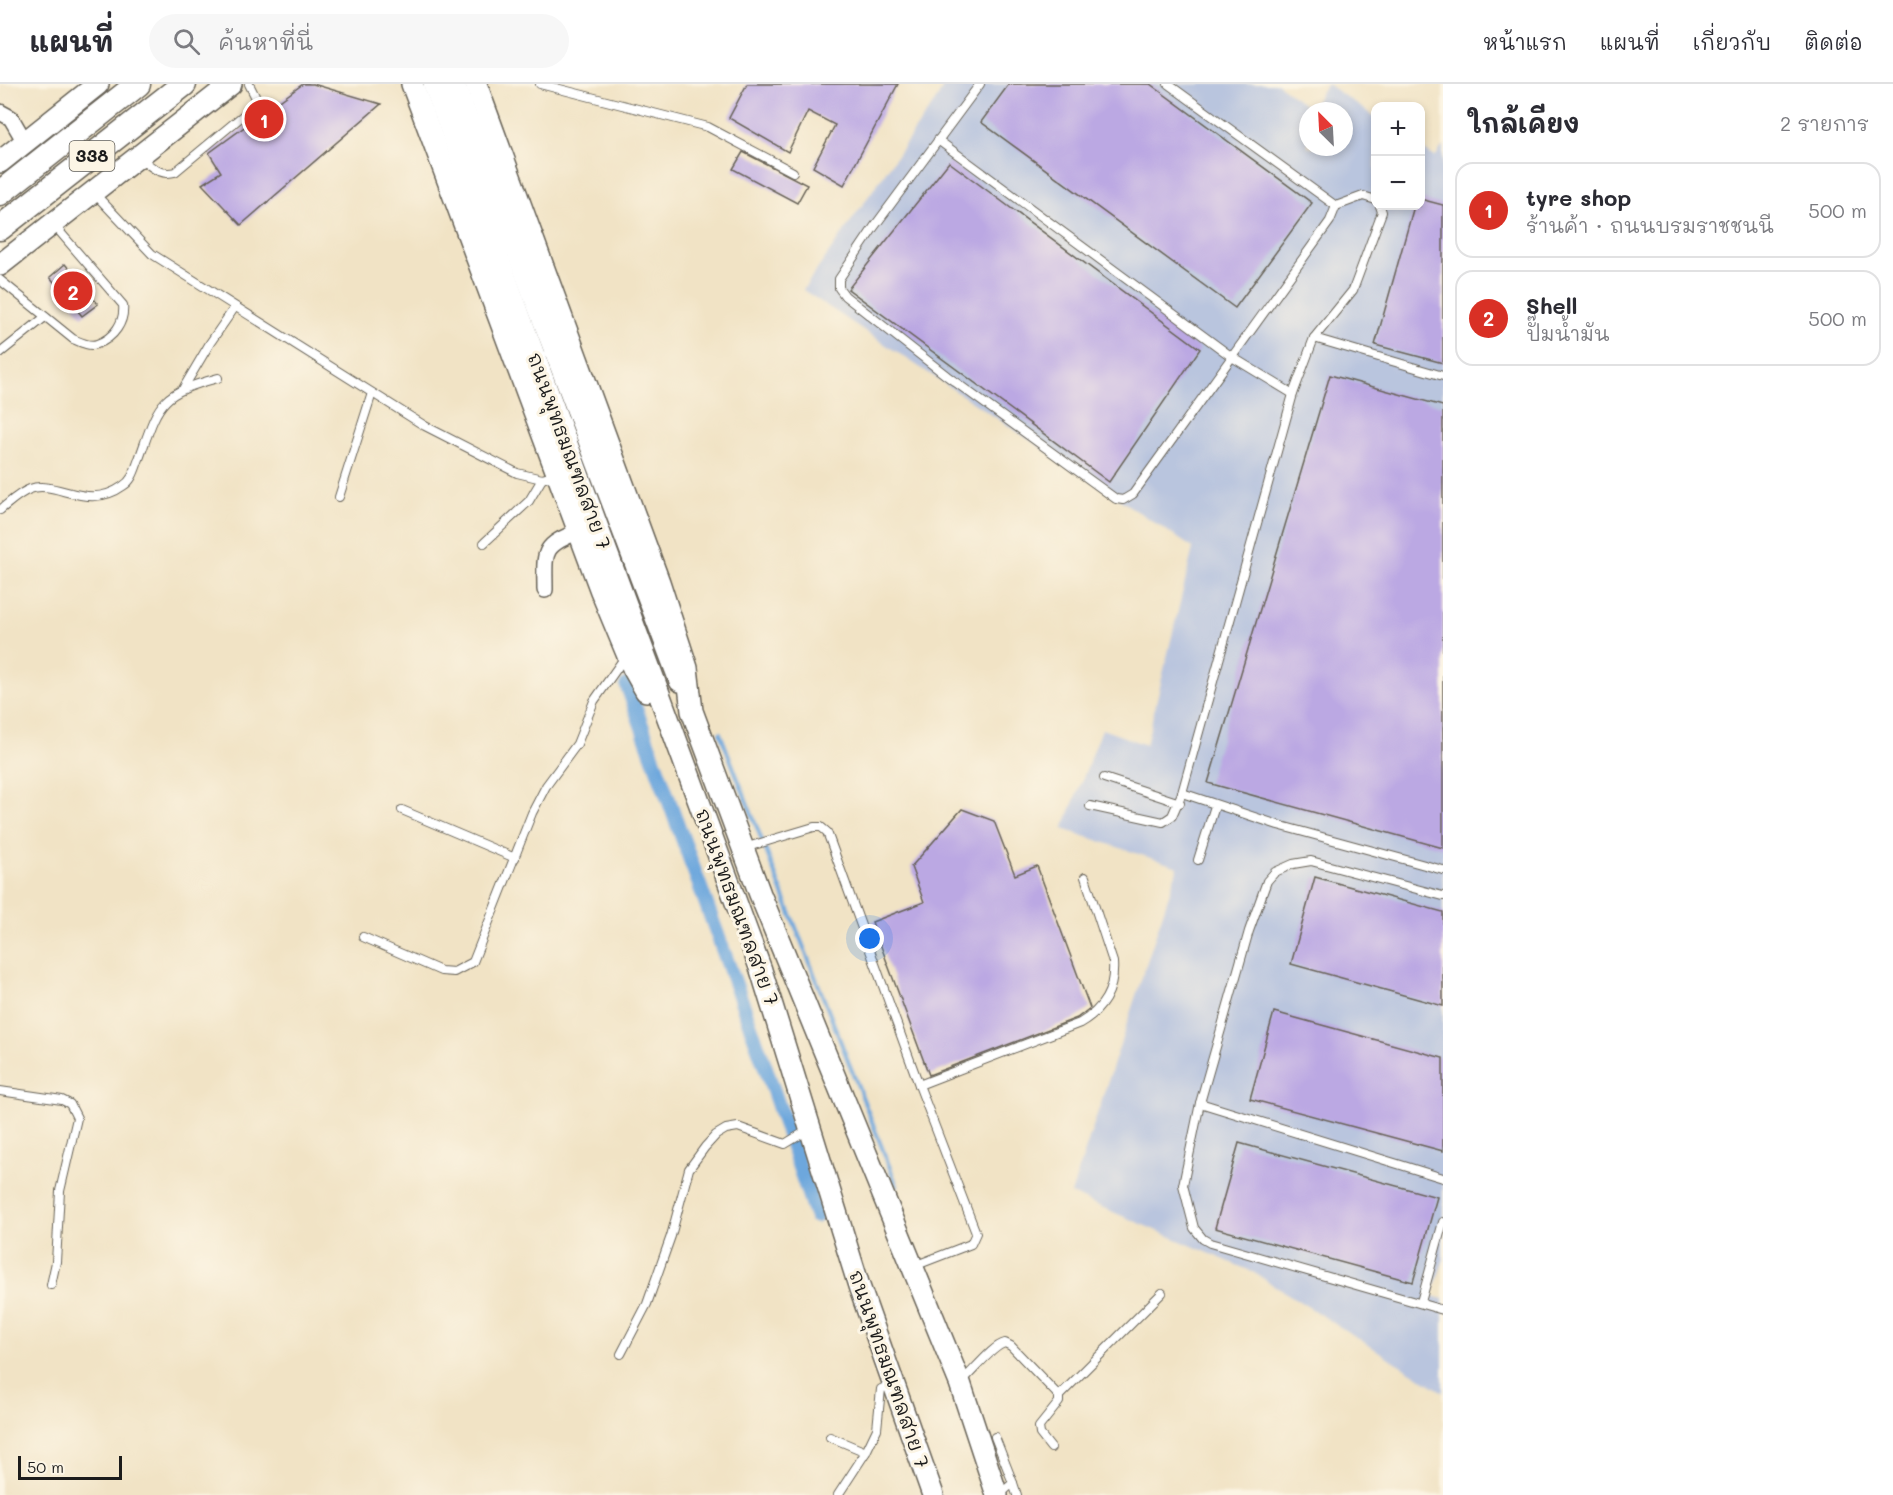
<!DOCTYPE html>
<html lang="th">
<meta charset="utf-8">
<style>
body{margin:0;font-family:Mali,"Playpen Sans Thai",sans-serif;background:#f7f7f7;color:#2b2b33}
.controls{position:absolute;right:18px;top:18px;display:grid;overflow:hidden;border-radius:12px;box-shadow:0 3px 9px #0003}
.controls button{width:54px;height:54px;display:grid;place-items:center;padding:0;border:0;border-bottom:2px solid #e1e1e2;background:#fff;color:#2b2b33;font:30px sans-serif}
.compass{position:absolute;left:1299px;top:18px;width:54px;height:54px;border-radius:50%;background:#fff;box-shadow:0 3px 9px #0003;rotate:336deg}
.scale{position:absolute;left:18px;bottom:15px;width:104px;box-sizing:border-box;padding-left:6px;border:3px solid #1c1c1c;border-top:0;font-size:16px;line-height:21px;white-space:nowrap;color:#1c1c1c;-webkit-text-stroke:4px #fcf5e5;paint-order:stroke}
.you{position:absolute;left:870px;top:855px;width:21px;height:21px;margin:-15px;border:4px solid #fff;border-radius:50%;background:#1a73e8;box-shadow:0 0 0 9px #1a73e833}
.badge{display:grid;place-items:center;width:39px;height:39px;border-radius:50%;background:#d93025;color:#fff;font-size:20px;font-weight:700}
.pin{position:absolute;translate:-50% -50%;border:3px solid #fff;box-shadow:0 2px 6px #0006}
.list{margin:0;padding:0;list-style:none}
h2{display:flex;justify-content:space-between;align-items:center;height:78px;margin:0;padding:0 24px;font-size:26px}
h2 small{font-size:20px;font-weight:400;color:#7c7c81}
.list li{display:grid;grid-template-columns:39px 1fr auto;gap:18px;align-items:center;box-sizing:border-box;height:96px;margin:0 12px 12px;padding:0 12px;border:2px solid #e1e1e2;border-radius:18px}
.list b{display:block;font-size:22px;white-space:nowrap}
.list p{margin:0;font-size:20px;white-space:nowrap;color:#7c7c81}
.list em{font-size:20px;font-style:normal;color:#7c7c81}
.icon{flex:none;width:33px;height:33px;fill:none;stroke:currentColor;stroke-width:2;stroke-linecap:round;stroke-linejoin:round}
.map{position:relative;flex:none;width:1443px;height:1411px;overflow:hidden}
header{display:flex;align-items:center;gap:36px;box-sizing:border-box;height:84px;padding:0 30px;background:#fff;border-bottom:2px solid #e1e1e2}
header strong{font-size:28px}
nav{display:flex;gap:33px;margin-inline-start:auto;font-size:21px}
.search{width:420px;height:54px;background:#f7f7f7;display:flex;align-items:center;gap:15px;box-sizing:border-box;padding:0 21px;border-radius:33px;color:#7c7c81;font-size:22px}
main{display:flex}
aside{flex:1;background:#fff}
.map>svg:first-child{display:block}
.industrial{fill:#b9c5de;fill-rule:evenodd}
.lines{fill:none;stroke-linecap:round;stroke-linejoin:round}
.stream{stroke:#6da7dd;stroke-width:4}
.canal{stroke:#6da7dd;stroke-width:15}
.building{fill:#bba8e3}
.service-casing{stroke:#676257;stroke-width:10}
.minor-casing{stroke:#676257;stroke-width:18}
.secondary-casing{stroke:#676257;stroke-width:24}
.trunk-casing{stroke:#676257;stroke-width:27}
.service{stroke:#fff;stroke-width:8}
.minor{stroke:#fff;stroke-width:15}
.secondary{stroke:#fff;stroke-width:21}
.trunk{stroke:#fff;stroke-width:24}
.labels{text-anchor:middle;stroke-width:6;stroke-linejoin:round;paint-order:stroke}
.shield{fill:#fcf5e5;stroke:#5f5d58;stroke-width:1.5}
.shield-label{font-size:18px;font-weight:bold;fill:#1c1c1c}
.street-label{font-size:20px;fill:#1c1c1c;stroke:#fcf5e5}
</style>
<header>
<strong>แผนที่</strong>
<div class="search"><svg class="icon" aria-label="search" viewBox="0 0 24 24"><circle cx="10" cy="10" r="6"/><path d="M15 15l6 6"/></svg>ค้นหาที่นี่</div>
<nav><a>หน้าแรก</a><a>แผนที่</a><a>เกี่ยวกับ</a><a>ติดต่อ</a></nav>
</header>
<main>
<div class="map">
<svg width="1443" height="1411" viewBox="0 0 1443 1411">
<rect width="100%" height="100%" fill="#fcf5e5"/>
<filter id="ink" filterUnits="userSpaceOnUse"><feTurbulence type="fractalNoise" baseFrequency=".0167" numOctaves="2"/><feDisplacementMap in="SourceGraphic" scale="12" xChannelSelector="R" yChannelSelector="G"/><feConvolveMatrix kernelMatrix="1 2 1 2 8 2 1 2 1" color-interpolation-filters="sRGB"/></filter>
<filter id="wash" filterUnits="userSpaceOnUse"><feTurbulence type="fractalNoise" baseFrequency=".008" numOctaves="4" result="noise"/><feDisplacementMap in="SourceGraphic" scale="24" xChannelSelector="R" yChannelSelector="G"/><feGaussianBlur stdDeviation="1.35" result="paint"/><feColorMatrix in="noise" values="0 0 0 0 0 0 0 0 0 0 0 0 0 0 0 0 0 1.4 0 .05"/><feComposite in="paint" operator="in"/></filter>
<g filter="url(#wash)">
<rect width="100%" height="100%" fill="#f1e3c5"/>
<path class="industrial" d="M944,0H1278L1310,25L1327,0L1375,33L1376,122H1420L1421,64L1435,73L1443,62V1177L1432,1212L1443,1215V1308L1253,1188L1071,1110L1178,783L1063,745L1102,645L1146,661L1193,464L803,206L938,13ZM1308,27H1344V63H1308Z"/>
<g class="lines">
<polyline class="stream" points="720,649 897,1102"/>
<polyline class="canal" points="627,601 765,982 816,1132"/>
</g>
<g id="blocks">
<g class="building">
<polygon points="303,0 313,0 381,20 241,141 202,100 221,88 209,69"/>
<polygon points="747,0 898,0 844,101 813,83 835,41 808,27 788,68 729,34"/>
<polygon points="1009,0 1150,0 1312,119 1235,224 981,38"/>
<polygon points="743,68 807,101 797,119 733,85"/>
<polygon points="949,78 1200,265 1109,398 848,205"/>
<polygon points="1420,115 1443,121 1443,279 1375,261 1414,122 1420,122"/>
<polygon points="65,180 98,220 82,232 50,193"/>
<polygon points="1330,291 1443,322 1443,764 1208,699"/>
<polygon points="962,725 994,737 1015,791 1037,782 1090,924 1077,934 929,991 872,838 924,818 911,783"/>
<polygon points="1315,793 1443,828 1443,922 1291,880"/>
<polygon points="1274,928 1443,974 1443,1067 1250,1015"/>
<polygon points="1239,1059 1437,1113 1413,1198 1215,1144"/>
</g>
</g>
</g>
<g filter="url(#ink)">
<use href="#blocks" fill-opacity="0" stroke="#676257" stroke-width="1.5"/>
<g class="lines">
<g class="service-casing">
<g id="service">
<polyline points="540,0 708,43 793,88"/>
<polyline points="980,0 874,143 839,195 839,204 845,212 947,292 1116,415 1123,416 1133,410 1330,137 1336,122 1168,0"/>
<polyline points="938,56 1232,273 1293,310"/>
<path d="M141,75C152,83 160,92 175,88L252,24L256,14L249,0"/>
<polyline points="95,110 152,170 425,342 517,389 542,395 556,391"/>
<polyline points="1336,122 1363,112 1376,116"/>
<polyline points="1380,122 1382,128 1353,206 1314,254 1293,310 1182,709 1278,741 1443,786"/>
<path d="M0,196L73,255C80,258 89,263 97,260C114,254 125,238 123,221L54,141"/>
<polyline points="1314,254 1443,292"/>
<polyline points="0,269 45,233"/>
<polyline points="184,303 210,259 235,223"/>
<polyline points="339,413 372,309"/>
<path d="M0,426C9,419 19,409 30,405C56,395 87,428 123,402C133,396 135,385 139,375C159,319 158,310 218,294"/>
<polyline points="484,459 529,417 542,395"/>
<polyline points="1104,694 1180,719"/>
<polyline points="1090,722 1163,738 1172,732 1182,709"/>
<polyline points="402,726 515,774"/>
<polyline points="744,764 814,743 821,743 827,748 919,1001"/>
<polyline points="1198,776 1215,722"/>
<polyline points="1443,812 1311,777 1293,780 1275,788 1267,797 1249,847 1200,1019 1183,1101 1194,1144 1203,1155 1210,1159 1443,1226"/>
<polyline points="363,853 441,887 454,888 473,878 532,729 546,702 577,660 594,617 625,573"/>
<polyline points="0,1007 62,1016 70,1020 77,1034 60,1107 56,1178 51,1201"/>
<polyline points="1200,1019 1443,1094"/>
<path d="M914,1182L971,1160L976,1149L919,1001L1080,939C1104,925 1115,906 1113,878L1085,793"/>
<polyline points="1421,1218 1443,1138"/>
<polyline points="621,1270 647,1220 671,1152 689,1085 705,1063 716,1051 726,1045 738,1043 785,1060 808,1046"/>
<path d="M961,1298C973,1288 992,1262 1005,1259L1011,1262L1059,1312V1318L1039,1343L1040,1350L1051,1364"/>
<polyline points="1059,1312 1162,1209"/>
<polyline points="830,1353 866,1368"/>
<polyline points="995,1353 1013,1399 999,1411"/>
<polyline points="1013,1399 1017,1411"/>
<polyline points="838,1411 866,1368 877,1345 881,1305 893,1300"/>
</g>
</g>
<g class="minor-casing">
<g id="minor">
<polyline points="0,28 11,34 25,58"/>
<path d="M545,506C545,469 540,462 578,448"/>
</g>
</g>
<g class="secondary-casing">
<g id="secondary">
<polyline points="412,0 601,507 633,584 646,607"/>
<polyline points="434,0 761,886 859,1202 933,1411"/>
<polyline points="454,0 680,597"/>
<polyline points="476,0 659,498 687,584 692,627 760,810 960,1299 997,1411"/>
<polyline points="0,78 98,0"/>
<polyline points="0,181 231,0"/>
</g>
</g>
<g class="trunk-casing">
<g id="trunk">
<polyline points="0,109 138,0"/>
<polyline points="0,144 184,0"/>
</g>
</g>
<use href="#service" class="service"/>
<use href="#minor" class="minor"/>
<use href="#secondary" class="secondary"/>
<use href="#trunk" class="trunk"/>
</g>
</g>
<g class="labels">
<rect class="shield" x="69.5" y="57" width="45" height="30" rx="4.5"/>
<g class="shield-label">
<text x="92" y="78">338</text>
</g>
<g class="street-label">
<text transform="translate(569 367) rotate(70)" y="7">ถนนพุทธมณฑลสาย 7</text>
<text transform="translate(737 823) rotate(70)" y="7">ถนนพุทธมณฑลสาย 7</text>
<text transform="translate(889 1285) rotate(71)" y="7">ถนนพุทธมณฑลสาย 7</text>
</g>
</g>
</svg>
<div class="controls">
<button>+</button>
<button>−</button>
</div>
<svg class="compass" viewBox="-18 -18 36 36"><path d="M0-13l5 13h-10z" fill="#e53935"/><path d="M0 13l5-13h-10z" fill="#7c7c81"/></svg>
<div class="scale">50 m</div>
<div class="you"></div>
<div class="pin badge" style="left:264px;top:35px">1</div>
<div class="pin badge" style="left:73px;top:207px">2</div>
</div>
<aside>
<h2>ใกล้เคียง<small>2 รายการ</small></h2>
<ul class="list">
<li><span class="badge">1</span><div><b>tyre shop</b><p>ร้านค้า · ถนนบรมราชชนนี</p></div><em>500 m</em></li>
<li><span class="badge">2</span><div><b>Shell</b><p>ปั๊มน้ำมัน</p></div><em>500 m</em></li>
</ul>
</aside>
</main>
